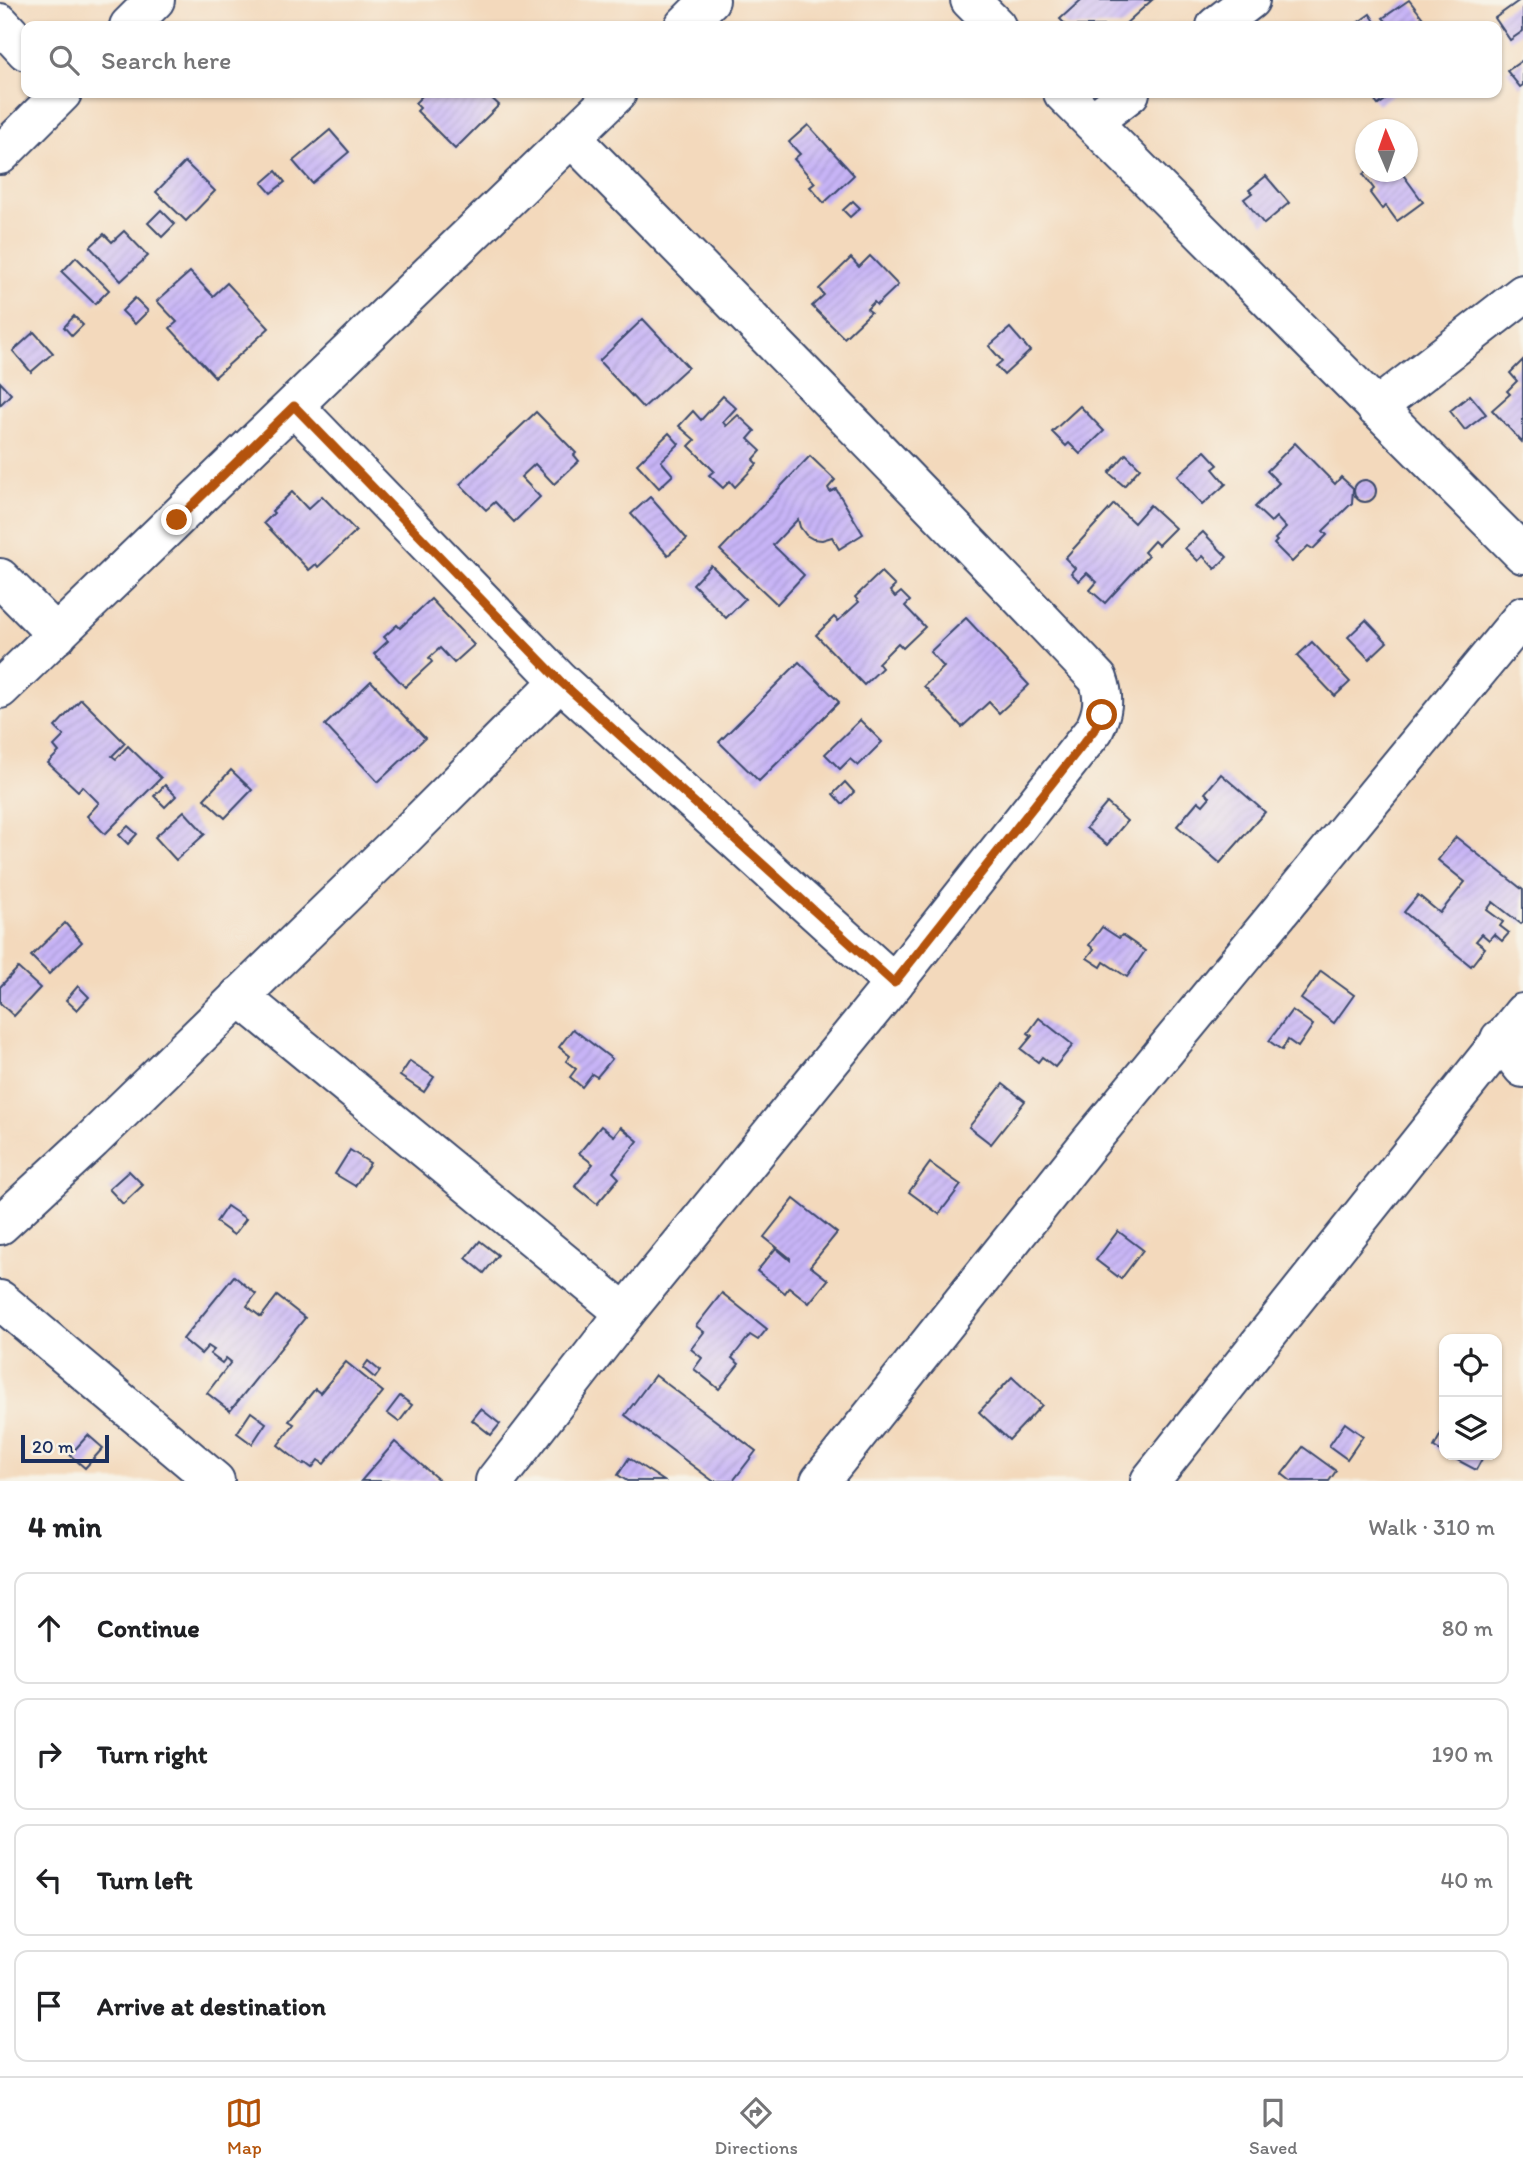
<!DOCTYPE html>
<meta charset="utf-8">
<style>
body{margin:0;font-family:Itim,sans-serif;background:#f2f2f2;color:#202124}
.controls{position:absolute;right:21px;bottom:21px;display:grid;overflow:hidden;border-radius:14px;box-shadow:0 2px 5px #0004}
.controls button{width:63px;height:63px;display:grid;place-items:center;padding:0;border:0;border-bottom:2px solid #e0e0e0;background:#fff;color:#202124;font:35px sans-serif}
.compass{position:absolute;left:1355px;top:119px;width:63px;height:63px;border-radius:50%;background:#fff;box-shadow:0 2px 5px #0004;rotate:358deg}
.scale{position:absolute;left:21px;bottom:18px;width:88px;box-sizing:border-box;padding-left:7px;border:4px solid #1b2f5e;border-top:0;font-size:19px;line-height:24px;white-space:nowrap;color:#1b2f5e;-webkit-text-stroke:5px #f7f3e8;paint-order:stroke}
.stop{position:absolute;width:21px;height:21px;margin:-16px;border:5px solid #b45309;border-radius:50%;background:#fff}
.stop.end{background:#b45309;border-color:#fff;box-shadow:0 2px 7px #0008}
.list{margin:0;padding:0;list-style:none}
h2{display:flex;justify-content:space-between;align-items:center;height:91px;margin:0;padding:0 28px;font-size:30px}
h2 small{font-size:23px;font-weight:400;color:#757577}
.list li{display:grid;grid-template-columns:46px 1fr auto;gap:21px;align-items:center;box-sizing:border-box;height:112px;margin:0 14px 14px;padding:0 14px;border:2px solid #e0e0e0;border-radius:14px}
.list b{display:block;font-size:26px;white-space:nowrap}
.list em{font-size:23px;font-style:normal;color:#757577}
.icon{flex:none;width:38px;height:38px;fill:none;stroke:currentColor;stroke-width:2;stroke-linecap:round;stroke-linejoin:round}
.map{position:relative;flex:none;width:1523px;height:1481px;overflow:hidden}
.search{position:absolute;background:#fff;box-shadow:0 2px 5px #0004;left:21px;right:21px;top:21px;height:77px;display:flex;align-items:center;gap:18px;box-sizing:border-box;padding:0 24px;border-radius:14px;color:#757577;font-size:26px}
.sheet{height:595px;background:#fff}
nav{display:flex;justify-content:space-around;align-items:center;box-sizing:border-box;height:98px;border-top:2px solid #e0e0e0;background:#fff;font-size:19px;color:#757577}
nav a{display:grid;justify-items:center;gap:4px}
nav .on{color:#b45309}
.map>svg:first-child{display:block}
.building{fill:url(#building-hatch)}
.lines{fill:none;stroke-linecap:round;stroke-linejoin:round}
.minor-casing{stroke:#3b486c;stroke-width:42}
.minor{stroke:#fff;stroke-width:38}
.route{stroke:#b45309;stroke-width:9}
</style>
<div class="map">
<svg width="1523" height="1481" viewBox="0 0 1523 1481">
<defs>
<pattern id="building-hatch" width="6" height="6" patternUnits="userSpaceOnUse" patternTransform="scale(1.75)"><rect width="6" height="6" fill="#c7b4f6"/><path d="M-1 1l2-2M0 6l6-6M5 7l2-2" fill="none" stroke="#aa9bd5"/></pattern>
</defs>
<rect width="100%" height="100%" fill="#f7f3e8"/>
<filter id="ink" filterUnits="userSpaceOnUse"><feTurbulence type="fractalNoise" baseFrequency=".0143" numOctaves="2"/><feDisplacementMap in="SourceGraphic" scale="14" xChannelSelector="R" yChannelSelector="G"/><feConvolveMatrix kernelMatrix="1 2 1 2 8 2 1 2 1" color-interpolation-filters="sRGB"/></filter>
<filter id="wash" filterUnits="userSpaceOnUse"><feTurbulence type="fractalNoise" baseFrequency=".00686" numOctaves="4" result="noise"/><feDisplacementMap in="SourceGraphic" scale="28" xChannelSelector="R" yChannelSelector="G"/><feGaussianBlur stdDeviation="1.57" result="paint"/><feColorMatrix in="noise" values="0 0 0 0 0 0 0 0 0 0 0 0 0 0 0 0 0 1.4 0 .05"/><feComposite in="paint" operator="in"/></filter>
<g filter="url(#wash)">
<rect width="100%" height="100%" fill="#f3d9bc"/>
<g id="blocks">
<g class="building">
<polygon points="1081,0 1152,0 1123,26 1067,26 1060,19"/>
<polygon points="1409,0 1429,26 1381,26 1387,22 1383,18"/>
<polygon points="1520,0 1523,0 1523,31 1510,40 1495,18"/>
<polygon points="1370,14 1378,26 1353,26"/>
<polygon points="1523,60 1523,85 1520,87 1507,71"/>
<polygon points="425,93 465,93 468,95 470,93 486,93 499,105 455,149 417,111 420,108 415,103"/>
<polygon points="1369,93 1395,93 1378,105"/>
<polygon points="808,125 854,175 824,203 810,187 815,183 794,159 800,154 789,142"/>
<polygon points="330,130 349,152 312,183 293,161"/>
<polygon points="185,162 215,191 186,221 156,192"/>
<polygon points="276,171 285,182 271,193 262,183"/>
<polygon points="1366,172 1401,172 1423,202 1397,221 1386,206 1382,209 1370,193 1374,189 1363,174"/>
<polygon points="1266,176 1289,203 1264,224 1244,199 1252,193 1249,190"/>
<polygon points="853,201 860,208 850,217 843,210"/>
<polygon points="161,210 175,224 162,237 148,223"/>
<polygon points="124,231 148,256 121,281 90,247 104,234 112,242"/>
<polygon points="870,256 898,285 877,305 874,302 867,309 871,312 844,338 812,306 824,295 819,289 851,258 859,267"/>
<polygon points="76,257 109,290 95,304 62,272"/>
<polygon points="190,272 213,296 227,283 269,328 215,377 170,328 177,322 157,301"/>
<polygon points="135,298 148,311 135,324 122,311"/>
<polygon points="74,316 83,325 72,336 64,327"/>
<polygon points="643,319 688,367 643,408 599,361"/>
<polygon points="1010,328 1030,351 1004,375 996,366 1002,361 989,346"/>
<polygon points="34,332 53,353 31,372 13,351"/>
<polygon points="1523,360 1523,440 1522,442 1492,410 1510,394 1507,391 1517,381 1510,373"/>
<polygon points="0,382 11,394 0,405"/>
<polygon points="1470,395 1486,414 1465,430 1450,411"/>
<polygon points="723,396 736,408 723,422 726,426 738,415 755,431 748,439 761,451 753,460 757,464 735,487 730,481 723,488 709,475 714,471 689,446 695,440 679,426 693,411 701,420"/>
<polygon points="1080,406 1104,431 1080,454 1069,443 1066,446 1052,432"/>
<polygon points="536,412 576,453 574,455 579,461 554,484 535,464 521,477 540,497 514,522 495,502 486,510 460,484"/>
<polygon points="669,433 679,444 661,461 673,475 659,488 637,464"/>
<polygon points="1295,443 1335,484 1341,477 1353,488 1352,503 1323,531 1327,535 1313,549 1308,546 1292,562 1274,544 1277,541 1275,539 1286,528 1276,517 1271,522 1255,507 1279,483 1267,471"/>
<polygon points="1205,451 1218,465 1213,469 1226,484 1202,505 1177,476"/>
<polygon points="1126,454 1140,468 1124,486 1109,473"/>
<polygon points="810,456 835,480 828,488 830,492 836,489 863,534 839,549 832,537 822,540 813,539 806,535 800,527 798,519 773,545 804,575 777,604 720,550"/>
<circle cx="1365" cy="491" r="11"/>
<polygon points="292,492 308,509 322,496 356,531 318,567 316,564 309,570 264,523 274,513 272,511"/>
<polygon points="650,497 687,539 668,555 631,514"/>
<polygon points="1114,504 1134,523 1150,505 1175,528 1158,545 1154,541 1144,552 1148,556 1105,603 1090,590 1097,582 1087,573 1079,581 1071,573 1075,568 1065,558"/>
<polygon points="1203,532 1227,557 1215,569 1203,556 1198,561 1185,548"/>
<polygon points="711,565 745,599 726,618 693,584"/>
<polygon points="881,572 895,586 890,591 895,597 901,592 910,601 905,606 925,627 903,648 898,643 878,663 882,668 864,685 816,635 834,617 838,621 859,602 855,597"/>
<polygon points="431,599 474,645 454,663 440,648 429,658 432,662 405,687 374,654 388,641 384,637 397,625 400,628"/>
<polygon points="966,618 1029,685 999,713 989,702 962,727 924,686 944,667 930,652"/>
<polygon points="1366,620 1387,642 1369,659 1348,637"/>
<polygon points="1312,642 1350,682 1335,696 1297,656"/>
<polygon points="799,662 839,702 759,781 719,742"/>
<polygon points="371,681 425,738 378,782 325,725"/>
<polygon points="81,699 125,743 112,756 116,759 128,746 161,778 105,834 87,816 99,803 82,786 78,791 48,763 59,752 54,746 64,736 55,727"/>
<polygon points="860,720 882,742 858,766 850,759 840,769 825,754"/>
<polygon points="231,770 252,790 225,818 204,799"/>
<polygon points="1221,774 1265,812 1220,863 1177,826 1198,801 1203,805 1210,797 1205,793"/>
<polygon points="845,782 854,792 842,804 833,794"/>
<polygon points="165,785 176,796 165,807 154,796"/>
<polygon points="1107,803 1127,821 1107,845 1086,828"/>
<polygon points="184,811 205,834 176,860 155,837"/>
<polygon points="128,826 137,834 128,844 119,835"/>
<polygon points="1456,837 1523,890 1523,922 1521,924 1493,902 1487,910 1503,922 1500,926 1509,933 1502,941 1494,934 1489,940 1482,934 1476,941 1485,948 1471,966 1404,912 1418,895 1440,913 1465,882 1438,860"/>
<polygon points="65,923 82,942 49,974 31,956"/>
<polygon points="1102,927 1119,938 1122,935 1145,951 1127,977 1104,962 1101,967 1087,958 1094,949 1089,945"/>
<polygon points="18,968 40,988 14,1016 0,1003 0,987"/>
<polygon points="1321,971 1354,995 1334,1023 1301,999"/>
<polygon points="78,986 89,997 77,1010 66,1000"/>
<polygon points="1292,1010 1313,1025 1298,1047 1288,1040 1282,1050 1269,1041"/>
<polygon points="1039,1018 1073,1045 1055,1067 1042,1057 1038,1062 1021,1049 1032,1036 1028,1033"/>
<polygon points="573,1029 612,1059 597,1077 592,1074 582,1087 570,1077 576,1069 566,1061 570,1056 559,1047"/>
<polygon points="410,1061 434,1077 424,1092 400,1076"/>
<polygon points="1003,1084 1025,1101 991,1144 969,1127"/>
<polygon points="601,1126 614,1136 621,1127 638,1141 613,1172 619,1178 597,1204 575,1186 593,1164 579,1153"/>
<polygon points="350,1150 370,1163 355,1186 335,1174"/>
<polygon points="930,1163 961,1185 939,1214 909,1192"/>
<polygon points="129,1171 143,1185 123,1204 109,1189"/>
<polygon points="794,1199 837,1233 810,1266 828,1280 809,1303 789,1287 785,1293 757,1271 776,1248 790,1260 790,1258 764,1237"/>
<polygon points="227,1206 246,1219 234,1235 216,1222"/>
<polygon points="1118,1231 1143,1250 1121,1279 1096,1260"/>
<polygon points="480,1241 498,1255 484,1273 466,1258"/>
<polygon points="234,1276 256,1294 247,1306 261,1317 277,1296 305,1318 230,1411 207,1393 231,1362 226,1358 222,1363 210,1354 214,1350 208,1346 201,1354 183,1339"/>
<polygon points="722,1293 767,1329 758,1340 750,1335 732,1358 739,1364 719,1389 694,1369 702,1358 691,1349 704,1332 696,1326"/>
<polygon points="368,1361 380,1371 375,1378 363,1368"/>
<polygon points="346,1362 383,1392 324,1464 318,1460 312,1468 305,1463 303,1465 278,1445 294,1424 289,1421 315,1389 320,1393"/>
<polygon points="655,1375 756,1451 733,1481 713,1481 625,1415"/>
<polygon points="1012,1377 1042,1405 1009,1440 979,1412"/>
<polygon points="400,1396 412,1405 399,1422 387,1413"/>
<polygon points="481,1409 500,1424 491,1435 472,1420"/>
<polygon points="251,1412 266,1423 252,1444 237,1433"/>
<polygon points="1345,1423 1363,1436 1347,1459 1329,1446"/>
<polygon points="1444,1428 1444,1453 1434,1447"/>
<polygon points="88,1435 103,1448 85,1468 70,1455"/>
<polygon points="395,1442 440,1481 361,1481"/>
<polygon points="1303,1447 1336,1471 1329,1481 1291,1481 1282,1474"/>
<polygon points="1448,1455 1484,1455 1476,1470"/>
<polygon points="629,1458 664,1481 627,1481 618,1475"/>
</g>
</g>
</g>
<g filter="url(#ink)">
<use href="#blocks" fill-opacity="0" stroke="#3b486c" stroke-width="2"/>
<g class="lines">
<g class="minor-casing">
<g id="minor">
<polyline points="970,0 996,26"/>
<polyline points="0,23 26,51"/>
<polyline points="129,26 155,0"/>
<polyline points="684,26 710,0"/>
<polyline points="1216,26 1250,0"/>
<polyline points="1063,93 1523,554"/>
<polyline points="1092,122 1130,93"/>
<polyline points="0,155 62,93"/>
<polyline points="294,406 560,681 894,983"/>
<polyline points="1376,408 1523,294"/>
<polyline points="0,578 57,635"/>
<polyline points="0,689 617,93"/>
<polyline points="239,996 625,1313"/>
<polyline points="1500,1039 1523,1068"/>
<polyline points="0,1225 92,1140 406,835 560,681"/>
<polyline points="0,1300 215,1481"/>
<path d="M495,1481L625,1313L894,983L1094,730C1103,712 1105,698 1098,679C925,496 749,317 572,138"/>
<polyline points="820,1481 1089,1143 1523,616"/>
<polyline points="1150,1481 1523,1013"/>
</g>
</g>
<use href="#minor" class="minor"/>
</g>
</g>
<g class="lines" filter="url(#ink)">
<polyline class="route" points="177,520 294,406 560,681 894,983 1094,730 1102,715"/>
</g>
</svg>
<div class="controls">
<button><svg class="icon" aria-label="locate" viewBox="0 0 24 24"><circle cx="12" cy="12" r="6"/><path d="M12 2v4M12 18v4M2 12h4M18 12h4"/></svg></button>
<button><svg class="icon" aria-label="layers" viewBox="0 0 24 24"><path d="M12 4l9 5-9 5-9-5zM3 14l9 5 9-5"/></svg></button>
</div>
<svg class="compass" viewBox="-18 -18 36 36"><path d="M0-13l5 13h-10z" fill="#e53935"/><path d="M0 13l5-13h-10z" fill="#757577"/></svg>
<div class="scale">20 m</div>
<div class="stop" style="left:1102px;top:715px"></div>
<div class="stop end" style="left:177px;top:520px"></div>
<div class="search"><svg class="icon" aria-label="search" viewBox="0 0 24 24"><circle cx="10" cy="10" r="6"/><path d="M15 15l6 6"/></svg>Search here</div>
</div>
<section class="sheet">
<h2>4 min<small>Walk · 310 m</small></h2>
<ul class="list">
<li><svg class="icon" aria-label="ahead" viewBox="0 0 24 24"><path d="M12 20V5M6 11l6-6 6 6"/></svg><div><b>Continue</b></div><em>80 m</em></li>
<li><svg class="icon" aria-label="right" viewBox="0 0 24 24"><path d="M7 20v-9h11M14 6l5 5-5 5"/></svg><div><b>Turn right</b></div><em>190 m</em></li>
<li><svg class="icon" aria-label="left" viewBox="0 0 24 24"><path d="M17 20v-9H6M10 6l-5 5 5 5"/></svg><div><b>Turn left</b></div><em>40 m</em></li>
<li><svg class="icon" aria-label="arrive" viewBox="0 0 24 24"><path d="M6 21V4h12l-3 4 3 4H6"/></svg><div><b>Arrive at destination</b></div></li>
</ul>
</section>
<nav>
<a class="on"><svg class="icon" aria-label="map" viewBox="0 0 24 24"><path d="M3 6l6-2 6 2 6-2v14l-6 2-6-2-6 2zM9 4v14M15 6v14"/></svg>Map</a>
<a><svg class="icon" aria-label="directions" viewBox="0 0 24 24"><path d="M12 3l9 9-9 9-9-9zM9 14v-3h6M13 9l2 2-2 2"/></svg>Directions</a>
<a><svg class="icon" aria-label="saved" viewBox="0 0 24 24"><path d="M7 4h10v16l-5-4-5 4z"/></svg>Saved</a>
</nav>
